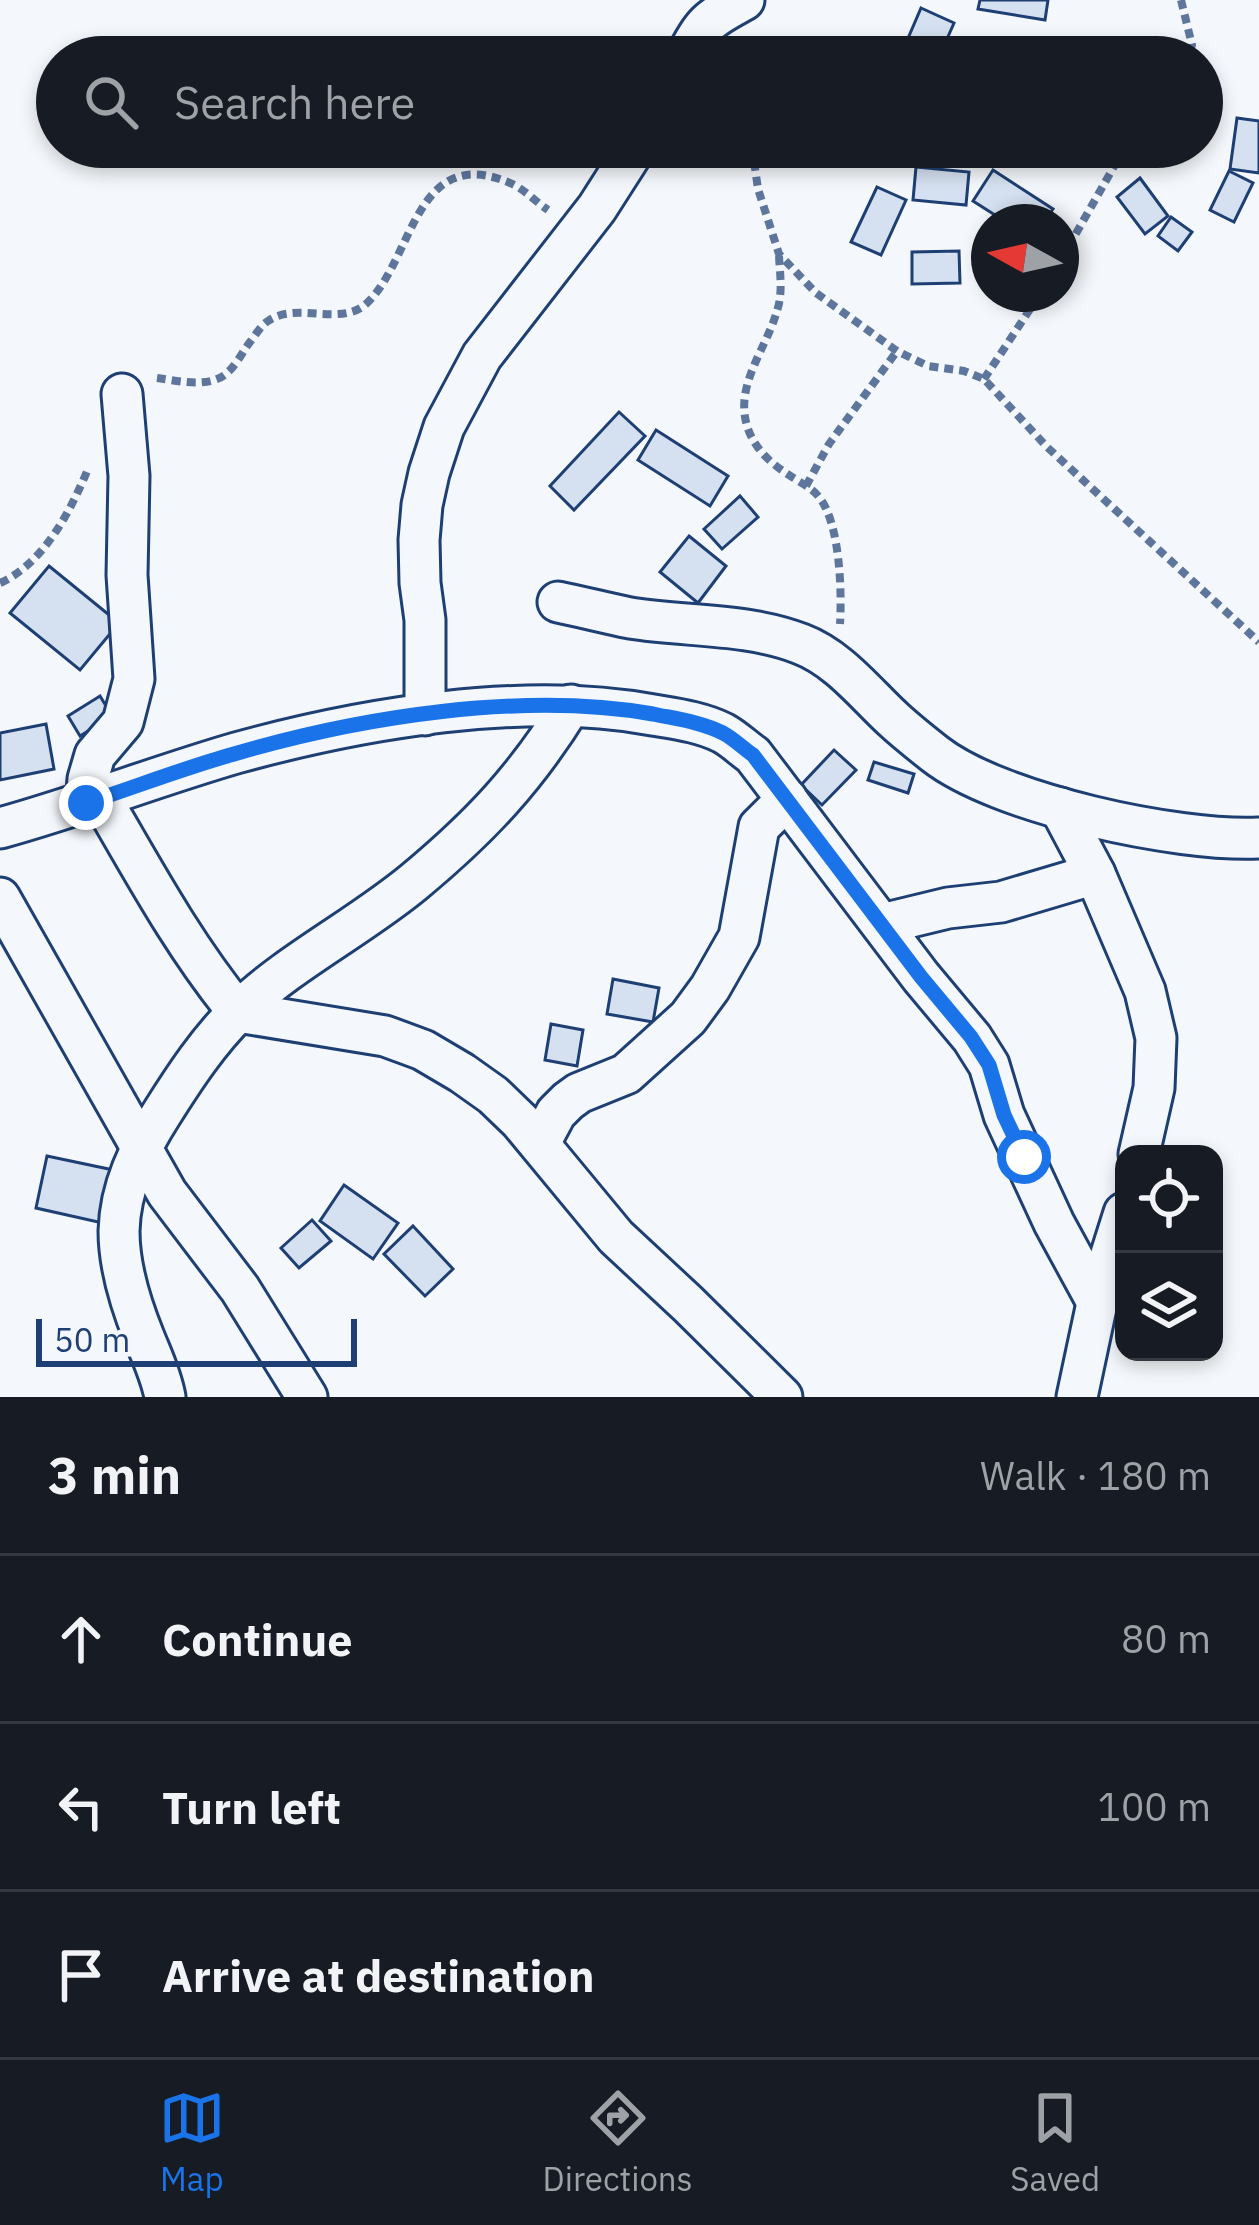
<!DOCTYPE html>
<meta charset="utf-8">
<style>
body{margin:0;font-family:"IBM Plex Sans",sans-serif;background:#242831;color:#f1f3f6}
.controls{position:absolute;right:36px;bottom:36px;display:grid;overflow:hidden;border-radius:24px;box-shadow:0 6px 18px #0003}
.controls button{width:108px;height:108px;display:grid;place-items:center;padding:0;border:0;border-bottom:3px solid #363941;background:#171b24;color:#f1f3f6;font:60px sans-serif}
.compass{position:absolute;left:971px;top:204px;width:108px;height:108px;border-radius:50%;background:#171b24;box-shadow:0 6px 18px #0003;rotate:278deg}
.scale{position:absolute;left:36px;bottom:30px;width:321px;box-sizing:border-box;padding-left:12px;border:6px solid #1d3f73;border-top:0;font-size:33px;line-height:42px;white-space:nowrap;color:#1d3f73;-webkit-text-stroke:9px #f4f7fb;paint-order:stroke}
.stop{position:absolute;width:36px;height:36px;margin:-27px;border:9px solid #1a73e8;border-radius:50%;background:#fff}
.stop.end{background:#1a73e8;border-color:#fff;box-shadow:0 3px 12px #0008}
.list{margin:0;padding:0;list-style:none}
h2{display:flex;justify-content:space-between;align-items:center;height:156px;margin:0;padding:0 48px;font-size:51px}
h2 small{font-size:39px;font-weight:400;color:#9ea1a6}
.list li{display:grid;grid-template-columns:78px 1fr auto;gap:36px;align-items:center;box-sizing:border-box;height:168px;padding:0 48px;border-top:3px solid #363941}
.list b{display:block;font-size:45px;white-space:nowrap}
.list em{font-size:39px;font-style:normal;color:#9ea1a6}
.icon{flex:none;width:66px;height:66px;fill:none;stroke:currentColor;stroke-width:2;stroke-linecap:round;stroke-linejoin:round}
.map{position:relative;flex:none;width:1259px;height:1397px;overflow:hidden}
.search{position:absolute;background:#171b24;box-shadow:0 6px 18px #0003;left:36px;right:36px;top:36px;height:132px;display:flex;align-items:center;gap:30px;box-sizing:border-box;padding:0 42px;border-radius:66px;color:#9ea1a6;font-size:45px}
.sheet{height:660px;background:#171b24}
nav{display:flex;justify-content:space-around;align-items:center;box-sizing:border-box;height:168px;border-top:3px solid #363941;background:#171b24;font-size:33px;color:#9ea1a6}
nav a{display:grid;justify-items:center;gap:6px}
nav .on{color:#1a73e8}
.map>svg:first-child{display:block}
.building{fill:#d5e0f0;stroke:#1d3f73;stroke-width:3}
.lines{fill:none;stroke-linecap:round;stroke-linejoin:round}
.minor-casing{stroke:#1d3f73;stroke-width:45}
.path{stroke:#5e769c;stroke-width:8;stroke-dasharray:9 6;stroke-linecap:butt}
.minor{stroke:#f4f7fb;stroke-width:39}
.route{stroke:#1a73e8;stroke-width:15}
</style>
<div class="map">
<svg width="1259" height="1397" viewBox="0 0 1259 1397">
<rect width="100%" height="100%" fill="#f4f7fb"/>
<g class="building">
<polygon points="980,0 1048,0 1045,20 978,9"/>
<polygon points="921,8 954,23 939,57 900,57"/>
<polygon points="1237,118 1259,121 1259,173 1230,169"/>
<polygon points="916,167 969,172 966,205 913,200"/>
<polygon points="993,170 1053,209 1044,222 1006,222 973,201"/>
<polygon points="1229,171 1253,183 1234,222 1210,210"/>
<polygon points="1140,178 1168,216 1145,234 1117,197"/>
<polygon points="877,187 906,200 881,255 851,242"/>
<polygon points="1171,217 1192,232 1178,251 1158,236"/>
<polygon points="959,251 960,283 912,284 912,252"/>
<polygon points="619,412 645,436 574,510 550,486"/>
<polygon points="656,430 728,476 710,506 638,460"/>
<polygon points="740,496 758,517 722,549 704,529"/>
<polygon points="689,536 726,566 698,603 660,572"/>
<polygon points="49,566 119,623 80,670 10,613"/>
<polygon points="100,696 112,716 80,736 68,716"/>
<polygon points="46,724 54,769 0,780 0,733"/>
<polygon points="834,750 856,770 822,805 801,785"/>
<polygon points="874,762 914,774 908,793 868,780"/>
<polygon points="613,979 659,988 653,1022 607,1014"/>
<polygon points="551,1024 583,1030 577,1066 545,1060"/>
<polygon points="47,1156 118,1171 107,1224 36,1208"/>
<polygon points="344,1185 398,1223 373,1259 320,1221"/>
<polygon points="312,1220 331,1241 299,1268 281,1248"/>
<polygon points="413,1226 453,1269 425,1296 384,1254"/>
</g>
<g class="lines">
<g class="minor-casing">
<g id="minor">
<path d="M686,57C704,20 710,19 744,0"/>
<path d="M558,602C582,607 606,613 630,618C687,627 747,623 801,644C838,658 865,693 893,719C906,731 921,743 935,754C999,804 1178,842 1259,838"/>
<polyline points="425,715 425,620 420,583 419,540 422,505 429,473 444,427 482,356 597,208 636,147"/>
<path d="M101,798C144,872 184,946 238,1012L385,1036L423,1050L462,1073L493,1095L520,1121L616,1237L688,1304L782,1397"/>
<polyline points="86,803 88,779 95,755 123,722 134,679 127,575 129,476 122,394"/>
<polyline points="1060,808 1095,874 1145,991 1156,1038 1154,1088 1139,1154"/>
<path d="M0,828C80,806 157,776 236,753C363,718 522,691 653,715C677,719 701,722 723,733C734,739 743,748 753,755L921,977L972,1038L989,1065L1004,1115L1054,1223L1097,1302"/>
<polyline points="0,898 167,1193 240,1289 307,1397"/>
<polyline points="882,924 948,908 1001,902 1095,874"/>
<polyline points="540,1143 556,1113 568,1101 579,1093 626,1074 688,1018 710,988 739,937 759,827 787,799"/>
<path d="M165,1397C161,1375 152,1357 144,1337C131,1305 119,1266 119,1231C120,1187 139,1149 162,1113C184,1078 209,1040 239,1011C289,962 360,927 415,881C481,826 526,778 571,705"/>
<polyline points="1077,1397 1100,1289 1124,1213"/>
</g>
</g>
<g class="path">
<polyline points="1181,0 1192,45 1188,57"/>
<polyline points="752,147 758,189 779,254 816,293 897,351 928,366 964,371 984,379 1047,447 1259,642"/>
<path d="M779,256C780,275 783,293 777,311C767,346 739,380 745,417C749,443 768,462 789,475C799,482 811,487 819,497C840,523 842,591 840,624"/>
<polyline points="1061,260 1125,147"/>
<path d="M157,378C179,381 211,389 228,372C237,364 243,351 250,342C255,336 261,325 268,321C297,301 340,327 366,304C414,260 414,142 510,183C523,188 536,202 548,210"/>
<polyline points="984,379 1040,294"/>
<polyline points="806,486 829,444 897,351"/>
<path d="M0,583C44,563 70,512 88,469"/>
</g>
<use href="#minor" class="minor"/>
</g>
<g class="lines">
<path class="route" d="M86,803C135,787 184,768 234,754C360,717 523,691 653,714C677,719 701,722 723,733C734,739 743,748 753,755L921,977L971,1037L989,1065L1004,1115L1024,1157"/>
</g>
</svg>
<div class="controls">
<button><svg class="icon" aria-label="locate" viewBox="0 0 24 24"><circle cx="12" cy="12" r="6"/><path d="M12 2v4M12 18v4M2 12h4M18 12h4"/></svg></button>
<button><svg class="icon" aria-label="layers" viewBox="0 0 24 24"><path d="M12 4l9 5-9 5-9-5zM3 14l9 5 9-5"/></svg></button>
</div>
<svg class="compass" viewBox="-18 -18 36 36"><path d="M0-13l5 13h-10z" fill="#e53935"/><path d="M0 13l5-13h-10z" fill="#9ea1a6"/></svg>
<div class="scale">50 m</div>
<div class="stop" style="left:1024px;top:1157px"></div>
<div class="stop end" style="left:86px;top:803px"></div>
<div class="search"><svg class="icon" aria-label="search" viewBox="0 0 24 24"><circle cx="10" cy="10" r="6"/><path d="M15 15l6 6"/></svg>Search here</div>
</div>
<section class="sheet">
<h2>3 min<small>Walk · 180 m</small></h2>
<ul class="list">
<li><svg class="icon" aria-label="ahead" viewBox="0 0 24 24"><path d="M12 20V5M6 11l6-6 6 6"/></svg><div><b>Continue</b></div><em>80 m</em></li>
<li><svg class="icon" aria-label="left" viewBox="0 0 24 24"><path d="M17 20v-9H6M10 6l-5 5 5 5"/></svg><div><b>Turn left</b></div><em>100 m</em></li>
<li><svg class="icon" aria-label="arrive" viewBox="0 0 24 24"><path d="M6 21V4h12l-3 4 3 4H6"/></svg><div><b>Arrive at destination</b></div></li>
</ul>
</section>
<nav>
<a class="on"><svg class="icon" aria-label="map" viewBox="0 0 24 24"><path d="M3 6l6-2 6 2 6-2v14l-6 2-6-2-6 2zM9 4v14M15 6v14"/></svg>Map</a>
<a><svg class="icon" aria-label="directions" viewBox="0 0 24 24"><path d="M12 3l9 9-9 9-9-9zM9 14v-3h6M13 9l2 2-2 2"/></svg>Directions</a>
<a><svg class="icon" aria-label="saved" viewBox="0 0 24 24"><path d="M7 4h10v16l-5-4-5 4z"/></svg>Saved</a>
</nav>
